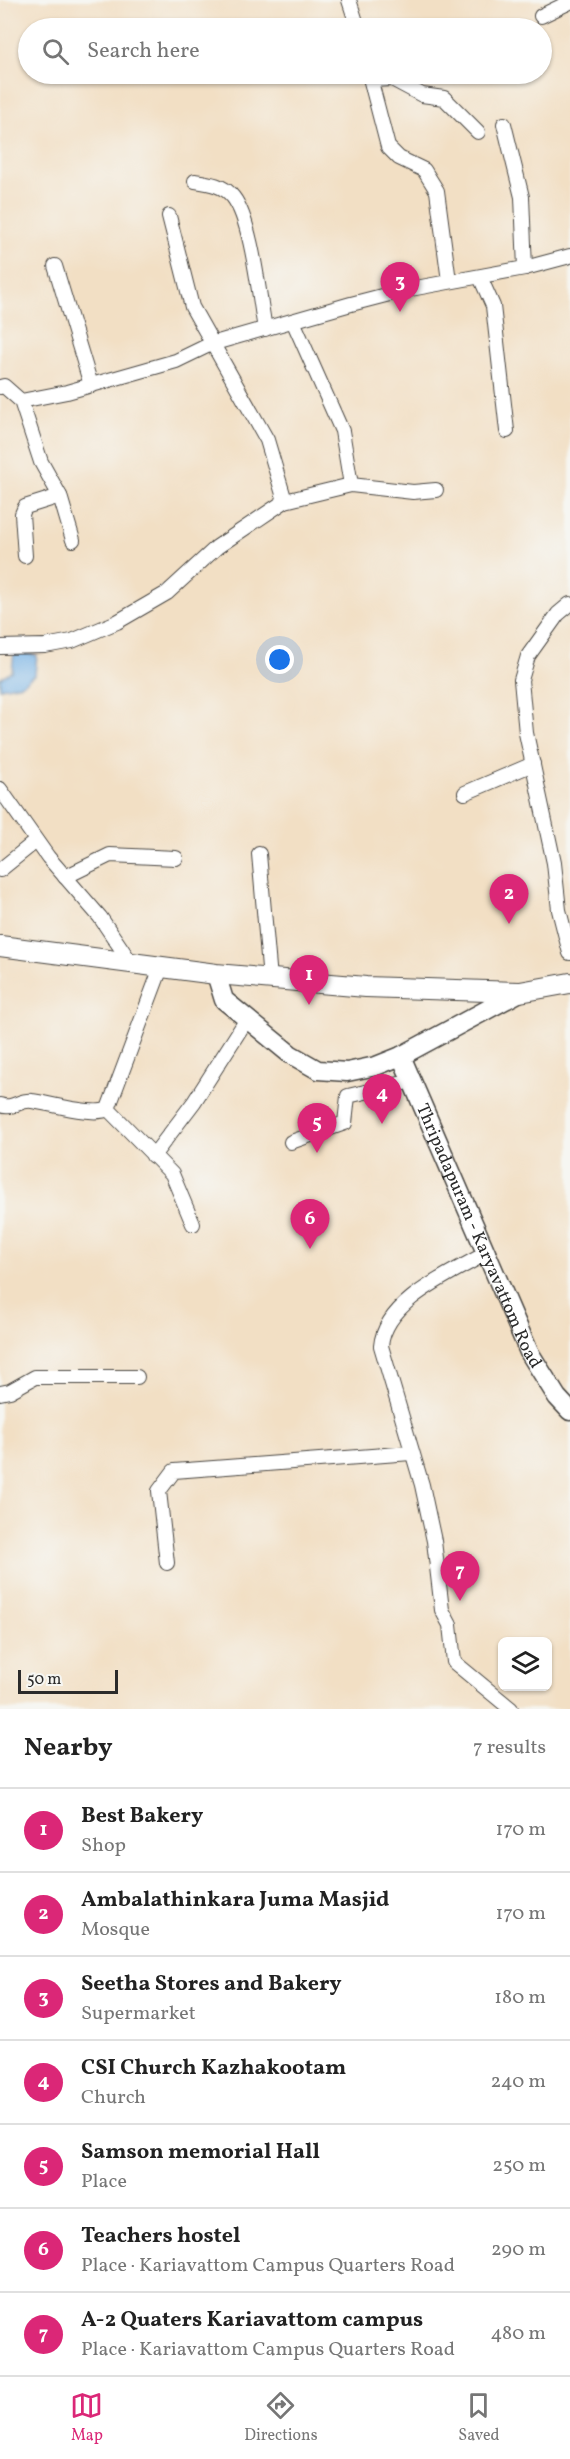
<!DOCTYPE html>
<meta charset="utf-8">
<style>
body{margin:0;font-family:Vollkorn,serif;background:#f2f2f2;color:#222}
.controls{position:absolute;right:18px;bottom:18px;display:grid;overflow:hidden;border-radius:9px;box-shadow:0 2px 4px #0004}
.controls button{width:54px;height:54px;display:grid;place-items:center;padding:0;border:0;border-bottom:2px solid #e0e0e0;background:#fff;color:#222;font:30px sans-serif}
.scale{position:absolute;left:18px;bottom:15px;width:100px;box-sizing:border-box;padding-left:6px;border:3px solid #2b2b2b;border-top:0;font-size:16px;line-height:21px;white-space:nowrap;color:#2b2b2b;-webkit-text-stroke:4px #f6f6f2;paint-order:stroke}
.you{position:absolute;left:280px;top:660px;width:21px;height:21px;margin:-15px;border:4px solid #fff;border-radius:50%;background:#1a73e8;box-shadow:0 0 0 9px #1a73e833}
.badge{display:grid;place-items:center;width:39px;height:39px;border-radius:50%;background:#db2777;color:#fff;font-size:20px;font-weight:700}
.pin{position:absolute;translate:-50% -50px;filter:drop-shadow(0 2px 3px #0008)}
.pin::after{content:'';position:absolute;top:32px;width:21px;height:18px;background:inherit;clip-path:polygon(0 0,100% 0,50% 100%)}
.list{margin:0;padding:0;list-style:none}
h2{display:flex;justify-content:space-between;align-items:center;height:78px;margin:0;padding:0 24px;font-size:26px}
h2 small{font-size:20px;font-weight:400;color:#767676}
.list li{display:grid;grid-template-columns:39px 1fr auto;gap:18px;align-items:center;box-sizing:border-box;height:84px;padding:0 24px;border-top:2px solid #e0e0e0}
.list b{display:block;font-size:22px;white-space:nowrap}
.list p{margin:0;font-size:20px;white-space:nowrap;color:#767676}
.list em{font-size:20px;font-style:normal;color:#767676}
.icon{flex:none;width:33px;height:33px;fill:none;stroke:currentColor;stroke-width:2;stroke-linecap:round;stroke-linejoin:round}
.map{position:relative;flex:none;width:570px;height:1709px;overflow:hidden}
.search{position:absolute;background:#fff;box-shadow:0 2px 4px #0004;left:18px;right:18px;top:18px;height:66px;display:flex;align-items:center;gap:15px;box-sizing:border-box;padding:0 21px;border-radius:33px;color:#767676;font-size:22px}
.sheet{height:666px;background:#fff}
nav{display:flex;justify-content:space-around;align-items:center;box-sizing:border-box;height:84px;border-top:2px solid #e0e0e0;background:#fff;font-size:16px;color:#767676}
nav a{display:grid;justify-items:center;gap:3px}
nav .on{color:#db2777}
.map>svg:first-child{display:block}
.water{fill:#74b1e6;stroke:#506e88;stroke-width:1.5}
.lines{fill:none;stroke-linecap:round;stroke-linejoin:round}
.street-casing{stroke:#494642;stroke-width:16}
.secondary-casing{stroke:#494642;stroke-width:21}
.primary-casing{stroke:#494642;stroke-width:22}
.street{stroke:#fff;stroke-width:14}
.secondary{stroke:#fff;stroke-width:18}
.primary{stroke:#fff;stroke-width:20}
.labels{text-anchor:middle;stroke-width:6;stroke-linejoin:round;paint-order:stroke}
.street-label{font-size:18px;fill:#2b2b2b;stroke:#f6f6f2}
</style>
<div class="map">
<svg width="570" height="1709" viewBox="0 0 570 1709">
<rect width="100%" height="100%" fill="#f6f6f2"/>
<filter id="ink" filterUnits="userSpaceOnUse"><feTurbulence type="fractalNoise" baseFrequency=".0167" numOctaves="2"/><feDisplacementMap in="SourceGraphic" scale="12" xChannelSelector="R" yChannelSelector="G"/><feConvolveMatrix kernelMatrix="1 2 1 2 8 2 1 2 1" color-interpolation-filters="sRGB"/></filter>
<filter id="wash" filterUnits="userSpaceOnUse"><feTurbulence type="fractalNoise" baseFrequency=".008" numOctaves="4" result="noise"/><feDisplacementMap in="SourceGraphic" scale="24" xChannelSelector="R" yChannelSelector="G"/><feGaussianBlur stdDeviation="1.35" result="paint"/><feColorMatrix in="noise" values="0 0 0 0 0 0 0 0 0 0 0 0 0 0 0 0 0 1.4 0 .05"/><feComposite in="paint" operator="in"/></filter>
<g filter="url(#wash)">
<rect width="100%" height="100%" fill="#f2dfc4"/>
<polygon class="water" points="14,652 37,655 35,674 22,684 0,688 0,678 12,671"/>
</g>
<g filter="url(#ink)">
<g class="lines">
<g class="street-casing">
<g id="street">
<polyline points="349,0 358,28"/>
<polyline points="541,16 570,2"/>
<polyline points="369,74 388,147 399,158 424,170 437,191 449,281"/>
<polyline points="371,80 392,79 422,95 444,98 478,132"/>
<polyline points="504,124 522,197 525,268"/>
<path d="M195,181C209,183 224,185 233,197C252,221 259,296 265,329"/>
<polyline points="169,216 192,307 267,440 285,501"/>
<polyline points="55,266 91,385"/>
<polyline points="480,277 493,306 507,431"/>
<polyline points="0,387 4,386 21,401 67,392 176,361 211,344 351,304 405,290 525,268 570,256"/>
<polyline points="21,401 41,462 60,496 73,540"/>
<polyline points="351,485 413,492 436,490"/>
<polyline points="25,556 22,514 25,507 60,496"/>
<polyline points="570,604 558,614 528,656 521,680 526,733 554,863 559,910 570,953"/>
<polyline points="0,647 45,646 72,641 117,622 167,593 217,547 285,501 351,485 342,431 293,321"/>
<polyline points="0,789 48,857 100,917 131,963"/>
<polyline points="465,793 533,764"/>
<polyline points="259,854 270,979"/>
<polyline points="0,870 36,841"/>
<polyline points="65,877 110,855 176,858"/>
<path d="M0,1105C13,1110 20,1099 32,1101C49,1103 94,1117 108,1109L162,965"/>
<polyline points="108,1109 172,1174 193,1224"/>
<polyline points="291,1142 345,1123 348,1096 412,1081"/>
<polyline points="153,1156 194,1102 247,1019"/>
<path d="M485,1254C450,1274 385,1301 381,1346L422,1485L434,1541L442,1610L450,1625L454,1662L511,1709"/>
<polyline points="0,1393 10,1391 35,1377 137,1377"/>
<polyline points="167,1563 159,1491 174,1471 411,1453"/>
</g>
</g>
<g class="secondary-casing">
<g id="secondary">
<polyline points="216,974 224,1000 290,1054 318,1070 347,1072 376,1066 401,1056 520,992"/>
<path id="s1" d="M401,1056L529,1352L557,1397L570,1411"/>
</g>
</g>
<g class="primary-casing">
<polyline id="primary" points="0,946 216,974 366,987 520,992 570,983"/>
</g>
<use href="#street" class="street"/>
<use href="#secondary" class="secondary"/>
<use href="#primary" class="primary"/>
</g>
</g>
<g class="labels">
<g class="street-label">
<text dy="6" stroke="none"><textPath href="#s1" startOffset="196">Thripadapuram - Karyavattom Road</textPath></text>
</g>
</g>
</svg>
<div class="controls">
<button><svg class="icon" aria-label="layers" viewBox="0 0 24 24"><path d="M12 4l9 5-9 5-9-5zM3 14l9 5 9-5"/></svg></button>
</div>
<div class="scale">50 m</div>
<div class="you"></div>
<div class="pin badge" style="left:309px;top:1005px">1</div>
<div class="pin badge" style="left:509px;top:924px">2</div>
<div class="pin badge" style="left:400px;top:312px">3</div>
<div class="pin badge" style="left:382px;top:1124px">4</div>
<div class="pin badge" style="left:317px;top:1153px">5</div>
<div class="pin badge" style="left:310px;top:1249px">6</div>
<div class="pin badge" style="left:460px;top:1601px">7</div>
<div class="search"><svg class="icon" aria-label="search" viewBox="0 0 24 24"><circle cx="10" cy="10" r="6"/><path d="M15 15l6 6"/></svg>Search here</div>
</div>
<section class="sheet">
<h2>Nearby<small>7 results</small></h2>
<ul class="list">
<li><span class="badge">1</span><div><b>Best Bakery</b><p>Shop</p></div><em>170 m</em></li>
<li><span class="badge">2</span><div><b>Ambalathinkara Juma Masjid</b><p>Mosque</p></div><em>170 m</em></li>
<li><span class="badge">3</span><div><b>Seetha Stores and Bakery</b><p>Supermarket</p></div><em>180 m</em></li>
<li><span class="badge">4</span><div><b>CSI Church Kazhakootam</b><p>Church</p></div><em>240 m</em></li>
<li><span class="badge">5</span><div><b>Samson memorial Hall</b><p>Place</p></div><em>250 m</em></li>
<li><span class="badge">6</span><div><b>Teachers hostel</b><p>Place · Kariavattom Campus Quarters Road</p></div><em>290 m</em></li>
<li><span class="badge">7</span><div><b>A-2 Quaters Kariavattom campus</b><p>Place · Kariavattom Campus Quarters Road</p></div><em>480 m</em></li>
</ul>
</section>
<nav>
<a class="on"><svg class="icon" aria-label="map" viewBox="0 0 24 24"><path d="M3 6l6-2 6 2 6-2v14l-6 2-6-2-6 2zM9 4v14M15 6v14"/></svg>Map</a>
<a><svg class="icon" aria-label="directions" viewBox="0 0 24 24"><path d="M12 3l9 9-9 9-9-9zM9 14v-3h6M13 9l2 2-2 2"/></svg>Directions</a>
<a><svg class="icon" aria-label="saved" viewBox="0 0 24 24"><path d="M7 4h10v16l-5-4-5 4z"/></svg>Saved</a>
</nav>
